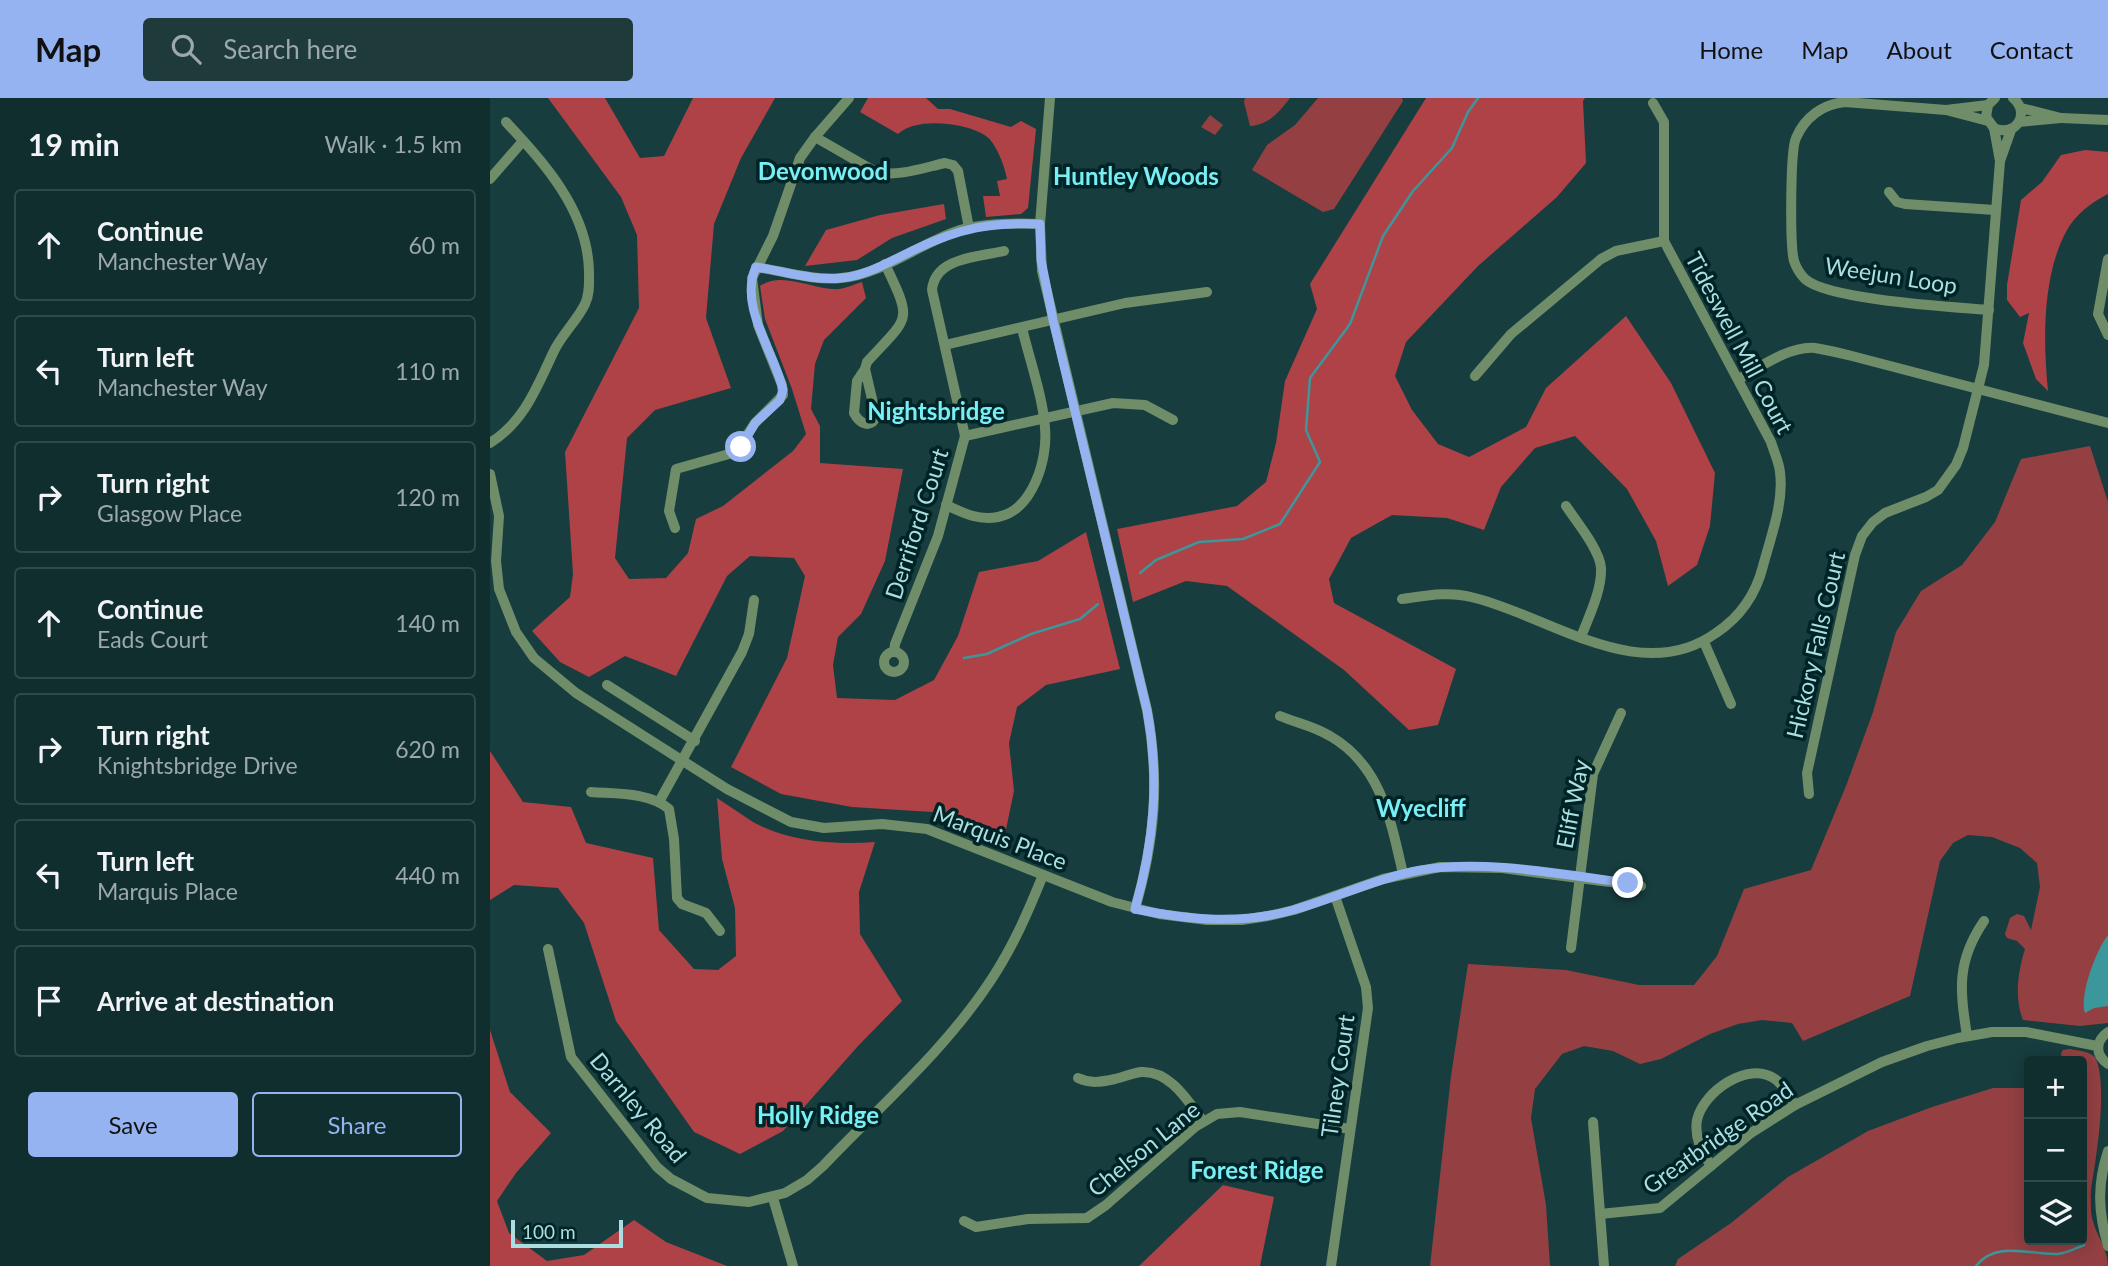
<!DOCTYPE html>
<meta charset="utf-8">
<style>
body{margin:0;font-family:Lato,sans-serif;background:#1e3a3b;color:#f1f3f6}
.controls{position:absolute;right:21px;bottom:21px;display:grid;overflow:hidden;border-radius:7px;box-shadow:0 4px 18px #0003}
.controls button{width:63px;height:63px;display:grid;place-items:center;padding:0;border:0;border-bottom:2px solid #304a4b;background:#112e2f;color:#f1f3f6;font:35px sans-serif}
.scale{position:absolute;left:21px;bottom:18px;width:112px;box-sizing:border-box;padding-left:7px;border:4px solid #aadee1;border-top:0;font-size:19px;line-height:24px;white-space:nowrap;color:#aadee1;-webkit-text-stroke:5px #002326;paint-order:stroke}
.stop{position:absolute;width:21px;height:21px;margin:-16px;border:5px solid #95b2f1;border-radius:50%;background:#fff}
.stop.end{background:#95b2f1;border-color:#fff;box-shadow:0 2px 7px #0008}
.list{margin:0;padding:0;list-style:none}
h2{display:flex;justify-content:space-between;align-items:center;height:91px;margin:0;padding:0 28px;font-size:30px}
h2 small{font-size:23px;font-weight:400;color:#9ca8aa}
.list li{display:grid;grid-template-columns:46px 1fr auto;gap:21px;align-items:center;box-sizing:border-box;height:112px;margin:0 14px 14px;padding:0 14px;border:2px solid #304a4b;border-radius:7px}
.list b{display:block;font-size:26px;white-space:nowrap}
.list p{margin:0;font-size:23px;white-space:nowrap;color:#9ca8aa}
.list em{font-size:23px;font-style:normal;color:#9ca8aa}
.actions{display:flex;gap:14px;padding:21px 28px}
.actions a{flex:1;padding:16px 0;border:2px solid #95b2f1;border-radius:7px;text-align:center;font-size:24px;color:#95b2f1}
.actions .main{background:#95b2f1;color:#111}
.icon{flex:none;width:38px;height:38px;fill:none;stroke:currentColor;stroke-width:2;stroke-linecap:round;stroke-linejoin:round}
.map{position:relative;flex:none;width:1618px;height:1168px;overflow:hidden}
header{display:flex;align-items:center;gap:42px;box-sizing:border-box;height:98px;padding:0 35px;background:#95b2f1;color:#111}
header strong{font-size:33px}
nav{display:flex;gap:38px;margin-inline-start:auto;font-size:24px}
.search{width:490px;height:63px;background:#1e3a3b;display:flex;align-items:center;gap:18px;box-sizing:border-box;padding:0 24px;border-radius:7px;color:#9ca8aa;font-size:26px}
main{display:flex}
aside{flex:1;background:#112e2f}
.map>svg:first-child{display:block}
.green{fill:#944042}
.forest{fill:#ae4247}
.water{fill:#3c979c}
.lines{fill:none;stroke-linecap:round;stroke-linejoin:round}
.stream{stroke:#3c979c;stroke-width:2.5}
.minor{stroke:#6f8d69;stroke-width:10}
.route{stroke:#95b2f1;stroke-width:9}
.labels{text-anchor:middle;stroke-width:7;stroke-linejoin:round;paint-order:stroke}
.street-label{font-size:23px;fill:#aadee1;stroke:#002326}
.neighbourhood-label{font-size:24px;font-weight:bold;fill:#78eef5;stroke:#002326}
</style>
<header>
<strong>Map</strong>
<div class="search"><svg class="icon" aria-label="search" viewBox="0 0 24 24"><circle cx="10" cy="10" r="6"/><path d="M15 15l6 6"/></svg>Search here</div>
<nav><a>Home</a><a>Map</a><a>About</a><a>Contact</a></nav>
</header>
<main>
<aside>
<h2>19 min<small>Walk · 1.5 km</small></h2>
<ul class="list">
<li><svg class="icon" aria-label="ahead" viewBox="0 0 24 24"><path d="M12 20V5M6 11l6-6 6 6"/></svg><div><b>Continue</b><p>Manchester Way</p></div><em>60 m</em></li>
<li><svg class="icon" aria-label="left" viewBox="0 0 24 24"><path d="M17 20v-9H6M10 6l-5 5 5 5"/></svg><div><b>Turn left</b><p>Manchester Way</p></div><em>110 m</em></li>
<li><svg class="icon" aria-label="right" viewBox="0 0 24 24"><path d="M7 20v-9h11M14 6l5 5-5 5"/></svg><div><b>Turn right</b><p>Glasgow Place</p></div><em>120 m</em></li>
<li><svg class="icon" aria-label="ahead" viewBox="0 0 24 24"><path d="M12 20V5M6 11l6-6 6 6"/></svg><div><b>Continue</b><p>Eads Court</p></div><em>140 m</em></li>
<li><svg class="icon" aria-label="right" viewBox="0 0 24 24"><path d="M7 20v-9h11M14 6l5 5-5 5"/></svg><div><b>Turn right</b><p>Knightsbridge Drive</p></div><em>620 m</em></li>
<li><svg class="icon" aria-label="left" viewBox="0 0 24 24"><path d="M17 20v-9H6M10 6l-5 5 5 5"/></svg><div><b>Turn left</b><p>Marquis Place</p></div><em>440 m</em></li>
<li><svg class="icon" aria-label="arrive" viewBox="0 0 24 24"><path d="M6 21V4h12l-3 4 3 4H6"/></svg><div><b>Arrive at destination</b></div></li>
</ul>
<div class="actions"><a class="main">Save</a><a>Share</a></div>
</aside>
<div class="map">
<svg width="1618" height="1168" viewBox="0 0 1618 1168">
<rect width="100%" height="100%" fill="#173d3f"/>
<g class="green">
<path d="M755,0H800C788,15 780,26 760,28L754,4Z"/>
<polygon points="828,0 912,0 913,3 844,111 833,114 762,72 777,47 805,27"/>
<polygon points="720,17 733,27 725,37 711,29"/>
<path d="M1600,348L1618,404V925L1590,928L1533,922C1524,899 1528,874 1535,851L1527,843L1517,840L1515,836L1520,820L1527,816L1534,818L1541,832L1550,789L1547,765L1530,750L1502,739L1478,737L1463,745L1450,763L1420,898L1313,943L1302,925L1272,922L1248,926L1220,936L1171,961L1150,966L1123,953L1094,948L1072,956L1045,991L1041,1020L1056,1107L1060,1168H940L961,978L978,866L1076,872L1149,887H1204L1227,858L1254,791L1321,772L1356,688L1383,614L1406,534L1431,493L1472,467L1505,424L1531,361Z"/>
<path d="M1580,951C1589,953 1598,953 1605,959C1618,984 1607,1055 1602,1085C1600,1094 1601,1103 1601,1112C1602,1133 1618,1149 1618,1168H1185L1188,1161L1241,1125L1298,1079L1378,1033L1442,1009L1503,990H1539V1142H1592V963H1572L1571,955L1573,952Z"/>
</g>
<g class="forest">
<path d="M58,0H115L150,60L174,58L203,0H285L251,60L224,126L216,220L241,290L165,312L137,340L125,460L139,481L176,480L198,455L206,421L233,408L303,353L316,336L302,291L275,221L270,188C293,172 325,193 349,191C357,190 365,186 372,184L376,200L334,242L325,266L321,311L330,328V365L413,371L395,463L371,516L348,539L343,567L347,600L405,602L444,582L468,538L489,474L548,463L596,434L630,571L556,587L527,609L519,645L524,693L514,741L442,714L362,709L291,696L241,669L297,560L315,478L304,460L260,458L237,478L186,578L135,558L99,579L70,564L42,533L80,499L83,476L75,354L149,210L147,137L131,99Z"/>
<path d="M378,0H436L448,11H460L521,29L531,23L546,31L538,110L531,116L496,119L493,98H510L507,83L517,81C515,69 506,45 496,38C476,24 425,19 408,36L370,14Z"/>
<polygon points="936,0 1095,0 1093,3 1096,65 1067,99 988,168 916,244 905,278 922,312 948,346 979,359 1036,329 1056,290 1136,218 1181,285 1225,375 1220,428 1207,467 1178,488 1166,443 1137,391 1085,338 1045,350 1011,389 994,432 957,420 902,417 861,440 839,481 844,505 966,571 948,627 919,632 854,572 737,488 696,483 643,504 627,431 747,408 776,384 786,345 795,283 827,211 820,186"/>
<path d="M1595,52L1618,54V96C1602,104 1586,116 1577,132C1552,177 1553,243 1558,293L1546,281L1533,245L1539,215L1530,219L1517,202V187L1531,102L1552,84L1571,57Z"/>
<polygon points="454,106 456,121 402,140 367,162 315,168 336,132 390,117"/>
<path d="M0,653L33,704L81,709L96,745L163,760L169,832L204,871L228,872L246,858L245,810L232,761L227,700C239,708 251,716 263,724C299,744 344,747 385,744L369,794L370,836L412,903L368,948L293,1033L250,1056L204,1034L126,923L94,825L68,790L24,787L0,802Z"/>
<polygon points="0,932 20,994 61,1035 26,1075 7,1103 19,1135 57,1163 94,1157 144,1122 176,1144 237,1168 0,1168"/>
<polygon points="733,1087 784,1099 770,1168 649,1168"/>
</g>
<path class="water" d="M1618,837V908L1604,910L1595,915C1589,898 1606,852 1618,837Z"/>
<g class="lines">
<g class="stream">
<polyline points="650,475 666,462 709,444 753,441 790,426 830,364 816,332 820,280 860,226 893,138 923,93 962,50 978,14 988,0"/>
<polyline points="474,560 497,556 541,536 590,521 608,506"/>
<path d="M1486,1168C1506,1142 1540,1157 1567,1156C1576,1156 1586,1150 1594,1147"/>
</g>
<g class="minor">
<path d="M560,0L550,126L552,173L657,612C670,683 665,742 645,811"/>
<path d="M1505,0L1498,7L1496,19L1504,30C1526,40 1541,15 1523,0"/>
<path d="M1456,12L1355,4C1333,6 1315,19 1306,40C1300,53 1300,148 1304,163C1306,169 1310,176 1315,181C1338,202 1464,209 1499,212"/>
<polyline points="1571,20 1618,22"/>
<polyline points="1498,23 1456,12 1498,7"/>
<polyline points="1529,24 1571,20 1531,10"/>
<polyline points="1504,30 1510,63 1521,32"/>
<path d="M325,39L386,74C408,79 433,70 455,65L463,67L468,73L479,130"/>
<polyline points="0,81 33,43"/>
<polyline points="1399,94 1407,104 1415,106 1505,112"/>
<polyline points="1618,161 1608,216 1618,237"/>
<path d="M266,169C293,173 324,183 351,180C393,176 430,145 470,132C495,125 524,125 550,126"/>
<polyline points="455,247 635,205 717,194"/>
<path d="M375,271L386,318C381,332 369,325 364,315L367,283L375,271L377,264C420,217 423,225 395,166"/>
<polyline points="985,278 1021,236 1111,161 1126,153 1174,143"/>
<path d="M1249,281C1270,269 1299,248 1325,250C1337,252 1350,255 1362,258L1618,325"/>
<polyline points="475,338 623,305 655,307 683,322"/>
<path d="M0,345C34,324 47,289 63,255C71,237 87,223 95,206C100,196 99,185 99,174C98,113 55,66 16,24"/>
<polyline points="0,376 9,418 6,463 9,491 26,534 44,560 86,595 237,691 301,724 334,730 392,726 437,731 622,804 669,816 717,822 752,822 778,818 804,812 893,781 950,769 1012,770 1151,788"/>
<path d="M456,407C473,415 489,423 508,419C543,412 558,361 555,330C553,299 539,260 532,230"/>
<path d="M1076,408C1086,423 1110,452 1111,470C1112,492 1099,518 1091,539"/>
<polyline points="185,430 179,413 186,371 246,354 265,325 293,297 292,287 268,227 262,180 283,138 310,60 325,39 359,0"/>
<path d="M912,501C935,498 958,493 981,499C1059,517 1149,590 1226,535C1250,519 1266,496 1273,468C1281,438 1294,405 1290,374C1289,364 1284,354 1281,344L1174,143V24L1163,5"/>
<polyline points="1214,544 1241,606"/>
<path d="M404,554L405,546L448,438L475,338L442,192C445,159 489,159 514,153"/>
<circle cx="404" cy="564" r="10"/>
<polyline points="117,587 205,643"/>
<path d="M790,618C807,625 824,628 840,638C891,667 901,723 913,776"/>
<path d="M101,694C126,696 159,694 179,711L184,741L187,800L192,806L216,815L230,833"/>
<polyline points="1319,696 1317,675 1365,457 1372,438 1383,424 1395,415 1436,399 1448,392 1466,367 1473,350 1494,267 1510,63"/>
<polyline points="169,704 252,554 259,536 264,502"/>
<polyline points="1081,850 1103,676 1131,615"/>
<path d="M58,851L81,959L167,1069L181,1081L217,1100L259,1104L295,1095L317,1082L333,1068C390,1008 456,951 501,882C523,849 538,814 553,777"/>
<path d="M1618,934C1605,943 1605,957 1618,966"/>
<path d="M1477,938C1470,892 1466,864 1494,823"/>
<path d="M588,980C601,986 611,984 625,981C633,979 643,975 651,974C680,972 698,1003 713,1023"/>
<polyline points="1103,1024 1114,1168"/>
<path d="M1618,1053C1607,1086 1608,1114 1618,1148"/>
<path d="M1221,1068C1212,1054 1204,1040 1207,1022C1213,994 1258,962 1285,981C1294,987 1299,998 1305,1007"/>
<polyline points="283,1100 303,1168"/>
<polyline points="1110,1116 1170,1110 1261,1035 1305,1007 1392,964 1437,948 1468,940 1502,934 1536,934 1607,948"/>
<polyline points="474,1123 486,1129 538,1121 597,1120 616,1107 705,1029 727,1016 750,1014 860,1031"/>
<polyline points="841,1168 878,910 876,889 845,798"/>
</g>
</g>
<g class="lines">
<path class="route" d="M251,349L265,325L290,302L293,292C285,255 248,208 266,169C293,173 324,183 351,180C377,178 402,162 426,151C470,130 501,124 550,126L551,162L563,222L657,612C670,681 664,744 645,811C699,822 750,827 803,812C846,800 887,780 931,772C995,761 1074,777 1138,785"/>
</g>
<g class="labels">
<g class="street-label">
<text transform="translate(1401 178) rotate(9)" y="8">Weejun Loop</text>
<text transform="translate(1249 245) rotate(62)" y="8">Tideswell Mill Court</text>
<text transform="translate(427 426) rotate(-72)" y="8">Derriford Court</text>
<text transform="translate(1326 547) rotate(-77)" y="8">Hickory Falls Court</text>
<text transform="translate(1083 706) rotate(-79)" y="8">Eliff Way</text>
<text transform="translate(510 740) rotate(21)" y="8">Marquis Place</text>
<text transform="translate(848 978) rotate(-82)" y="8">Tilney Court</text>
<text transform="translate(148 1010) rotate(50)" y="8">Darnley Road</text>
<text transform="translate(1228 1040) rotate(-35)" y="8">Greatbridge Road</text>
<text transform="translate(654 1051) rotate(-39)" y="8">Chelson Lane</text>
</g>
<g class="neighbourhood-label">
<text x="333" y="82">Devonwood</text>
<text x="646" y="87">Huntley Woods</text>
<text x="446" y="322">Nightsbridge</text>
<text x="931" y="719">Wyecliff</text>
<text x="328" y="1026">Holly Ridge</text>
<text x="767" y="1081">Forest Ridge</text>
</g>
</g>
</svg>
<div class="controls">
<button>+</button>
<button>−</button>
<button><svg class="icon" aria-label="layers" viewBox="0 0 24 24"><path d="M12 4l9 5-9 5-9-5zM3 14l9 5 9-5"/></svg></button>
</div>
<div class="scale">100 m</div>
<div class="stop" style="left:251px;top:349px"></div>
<div class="stop end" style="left:1138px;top:785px"></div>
</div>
</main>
